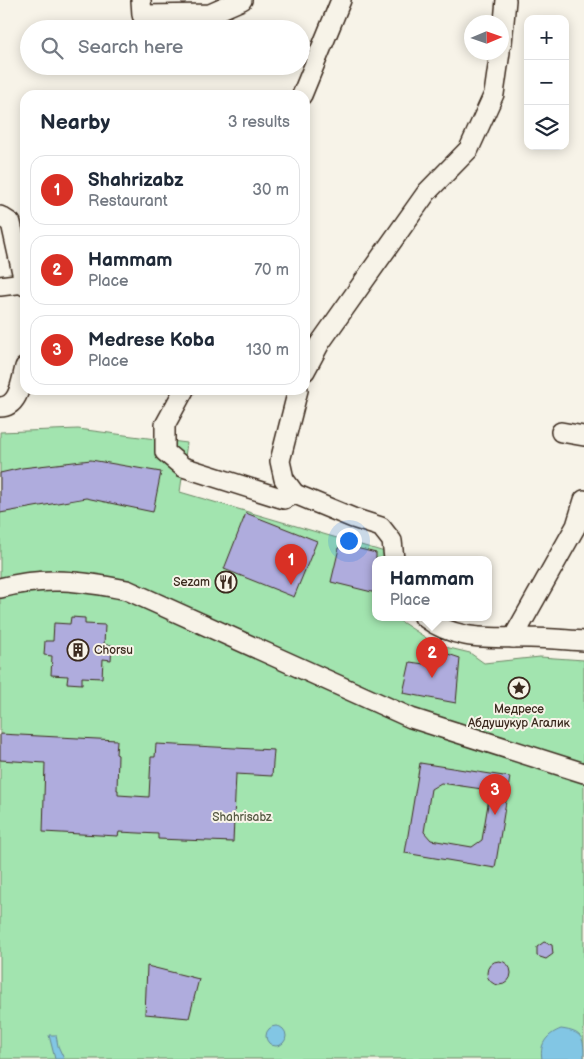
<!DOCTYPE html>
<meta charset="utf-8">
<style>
body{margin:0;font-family:"Balsamiq Sans",sans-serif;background:#f2f2f3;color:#1f2937}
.controls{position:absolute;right:15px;top:15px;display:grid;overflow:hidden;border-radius:10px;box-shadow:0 2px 12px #0003}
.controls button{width:45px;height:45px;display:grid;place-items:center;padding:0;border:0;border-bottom:1px solid #e0e1e3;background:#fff;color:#1f2937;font:25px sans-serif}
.compass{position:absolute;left:464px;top:15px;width:45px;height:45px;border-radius:50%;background:#fff;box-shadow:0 2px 12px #0003;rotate:88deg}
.you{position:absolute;left:348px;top:540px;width:18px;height:18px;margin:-12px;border:4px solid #fff;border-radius:50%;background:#1a73e8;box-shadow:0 0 0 8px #1a73e833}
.badge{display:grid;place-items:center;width:32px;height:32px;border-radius:50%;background:#d93025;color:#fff;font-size:16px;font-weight:700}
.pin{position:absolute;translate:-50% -41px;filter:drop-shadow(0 1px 2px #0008)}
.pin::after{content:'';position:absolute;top:26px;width:18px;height:15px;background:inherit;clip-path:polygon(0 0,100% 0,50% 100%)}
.popup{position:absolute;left:372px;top:556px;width:120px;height:65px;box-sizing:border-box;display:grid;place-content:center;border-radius:10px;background:#fff;filter:drop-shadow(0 1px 4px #0005);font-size:16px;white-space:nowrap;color:#747a83}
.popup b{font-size:19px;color:#1f2937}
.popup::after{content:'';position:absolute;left:50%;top:100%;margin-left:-10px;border:10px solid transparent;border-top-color:#fff}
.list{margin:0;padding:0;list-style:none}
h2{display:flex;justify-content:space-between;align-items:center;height:65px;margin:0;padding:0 20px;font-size:21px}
h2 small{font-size:16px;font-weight:400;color:#747a83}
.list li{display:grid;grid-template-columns:32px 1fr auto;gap:15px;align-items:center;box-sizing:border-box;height:70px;margin:0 10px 10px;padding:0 10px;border:1px solid #e0e1e3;border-radius:15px}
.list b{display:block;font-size:19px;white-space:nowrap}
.list p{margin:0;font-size:16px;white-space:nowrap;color:#747a83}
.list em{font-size:16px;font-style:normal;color:#747a83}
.icon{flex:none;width:28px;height:28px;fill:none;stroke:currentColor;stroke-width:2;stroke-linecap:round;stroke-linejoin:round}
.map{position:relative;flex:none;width:584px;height:1059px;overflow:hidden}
.search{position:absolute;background:#fff;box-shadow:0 2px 12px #0003;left:20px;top:20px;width:290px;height:55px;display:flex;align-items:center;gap:12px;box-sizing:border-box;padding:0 18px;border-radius:28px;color:#747a83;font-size:19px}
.panel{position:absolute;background:#fff;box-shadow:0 2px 12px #0003;left:20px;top:90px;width:290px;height:305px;border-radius:15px}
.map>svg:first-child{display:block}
.green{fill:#a2e4af;stroke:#6e8766}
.water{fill:#82c6e4;stroke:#668895}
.building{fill:#afacdd;stroke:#3b2a1e;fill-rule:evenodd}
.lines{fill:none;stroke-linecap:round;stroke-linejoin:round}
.minor-casing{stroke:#3b2a1e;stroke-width:22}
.minor{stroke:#f7f3e8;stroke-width:19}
.labels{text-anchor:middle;stroke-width:4;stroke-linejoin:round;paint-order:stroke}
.poi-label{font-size:12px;fill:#3b2a1e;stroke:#f7f3e8;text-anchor:end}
.park-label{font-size:12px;fill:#555842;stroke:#f7f3e8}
</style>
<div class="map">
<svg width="584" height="1059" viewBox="0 0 584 1059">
<rect width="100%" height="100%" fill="#f7f3e8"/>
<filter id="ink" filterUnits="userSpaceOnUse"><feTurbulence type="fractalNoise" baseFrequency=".02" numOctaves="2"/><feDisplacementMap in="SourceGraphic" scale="10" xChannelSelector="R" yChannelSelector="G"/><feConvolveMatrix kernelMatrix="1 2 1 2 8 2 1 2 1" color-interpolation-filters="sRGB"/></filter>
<g filter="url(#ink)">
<polygon class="green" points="78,429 187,443 180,492 395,555 395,559 376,559 376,617 394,617 437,645 470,653 484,663 540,657 584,660 584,1059 0,1059 0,432"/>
<g class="water">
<circle cx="276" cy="1036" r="10"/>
<path d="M561,1029C584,1032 584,1039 584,1059H542C539,1043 548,1034 561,1029Z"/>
<polygon points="49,1035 56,1035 58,1046 64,1059 55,1059"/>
</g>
<g class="building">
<polygon points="91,460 161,472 153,512 86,498 0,513 0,473 22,468"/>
<polygon points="246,513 317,541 294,597 224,569"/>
<polygon points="340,544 376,553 376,593 331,582"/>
<polygon points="71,617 85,618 85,624 105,625 104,645 112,645 111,660 103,659 102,678 82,677 82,684 67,683 68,676 51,675 52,656 44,655 45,641 53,641 54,623 70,624"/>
<polygon points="427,647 460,658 456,703 403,693 410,662 424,664"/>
<polygon points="0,734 117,740 116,754 118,755 117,790 118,790 118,795 149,797 151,757 155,757 156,744 274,750 272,776 236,774 233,842 158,839 158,834 119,832 118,836 43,832 45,763 0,760"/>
<path d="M420,763L510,777L495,868L405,853ZM441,783L482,789L489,798L482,840L472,847L431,840L424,832L431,789Z"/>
<polygon points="544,942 552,945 553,954 546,959 537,956 537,947"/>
<circle cx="499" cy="973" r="12"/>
<polygon points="147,966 199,979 189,1018 145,1014"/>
</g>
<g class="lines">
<g class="minor-casing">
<g id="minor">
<polyline points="141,0 142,15 210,14 242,0"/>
<polyline points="502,43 506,0"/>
<polyline points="302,95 341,0"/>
<polyline points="0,216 11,223 25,286"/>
<polyline points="0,286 24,283"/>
<polyline points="305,371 320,343 427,192 469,149 494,94 500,52"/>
<polyline points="184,390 165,425 165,452 183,467 284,499 295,494 284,479 280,461 298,390"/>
<path d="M0,407C19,407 21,382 25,367"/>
<polyline points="561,432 584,436"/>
<polyline points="295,494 353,518 381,527 392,541 394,559"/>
<path d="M0,588C45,576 82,581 127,590L411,718L584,773"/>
<path d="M424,617C457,642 490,637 530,638C548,638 566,640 584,641"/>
<polyline points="513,638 576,526 584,500"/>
</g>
</g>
<use href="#minor" class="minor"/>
</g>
</g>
<defs>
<g id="restaurant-ring" transform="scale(1.125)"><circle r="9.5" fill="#f7f3e8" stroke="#3b2a1e" stroke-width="1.5"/><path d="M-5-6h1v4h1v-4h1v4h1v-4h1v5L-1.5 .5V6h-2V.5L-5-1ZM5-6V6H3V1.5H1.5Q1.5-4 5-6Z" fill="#3b2a1e"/></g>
<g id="building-ring" transform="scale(1.125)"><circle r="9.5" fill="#f7f3e8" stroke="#3b2a1e" stroke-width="1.5"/><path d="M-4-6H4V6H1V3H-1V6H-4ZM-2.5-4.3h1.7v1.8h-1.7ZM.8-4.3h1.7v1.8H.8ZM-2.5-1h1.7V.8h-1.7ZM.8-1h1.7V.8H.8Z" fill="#3b2a1e"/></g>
<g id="sight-ring" transform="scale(1.125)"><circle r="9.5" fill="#f7f3e8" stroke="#3b2a1e" stroke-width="1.5"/><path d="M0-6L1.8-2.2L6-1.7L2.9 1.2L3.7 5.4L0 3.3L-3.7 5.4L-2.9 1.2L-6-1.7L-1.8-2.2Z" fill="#3b2a1e"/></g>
</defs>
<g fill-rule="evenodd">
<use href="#restaurant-ring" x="226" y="582"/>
<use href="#building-ring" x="78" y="650"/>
<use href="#sight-ring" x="519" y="688"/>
</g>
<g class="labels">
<g class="poi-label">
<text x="210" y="586">Sezam</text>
<text x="94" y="654" text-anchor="start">Chorsu</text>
<text x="519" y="713" text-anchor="middle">Медресе<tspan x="519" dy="14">Абдушукур Агалик</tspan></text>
</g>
<g class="park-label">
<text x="242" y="821">Shahrisabz</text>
</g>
</g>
</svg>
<div class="controls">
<button>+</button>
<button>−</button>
<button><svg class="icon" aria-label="layers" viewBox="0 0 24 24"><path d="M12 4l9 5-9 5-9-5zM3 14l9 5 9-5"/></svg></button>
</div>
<svg class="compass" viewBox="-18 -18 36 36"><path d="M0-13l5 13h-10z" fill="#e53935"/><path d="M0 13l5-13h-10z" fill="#747a83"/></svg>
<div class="you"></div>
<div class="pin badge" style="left:291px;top:585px">1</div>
<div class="pin badge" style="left:432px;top:678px">2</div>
<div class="popup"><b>Hammam</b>Place</div>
<div class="pin badge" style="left:495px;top:815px">3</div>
<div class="search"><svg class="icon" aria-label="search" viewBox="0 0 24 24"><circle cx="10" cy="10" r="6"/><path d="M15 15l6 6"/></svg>Search here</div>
<section class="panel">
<h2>Nearby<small>3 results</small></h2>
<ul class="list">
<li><span class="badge">1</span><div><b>Shahrizabz</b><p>Restaurant</p></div><em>30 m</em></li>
<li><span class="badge">2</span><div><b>Hammam</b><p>Place</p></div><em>70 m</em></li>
<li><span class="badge">3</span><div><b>Medrese Koba</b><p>Place</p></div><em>130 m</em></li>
</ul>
</section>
</div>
